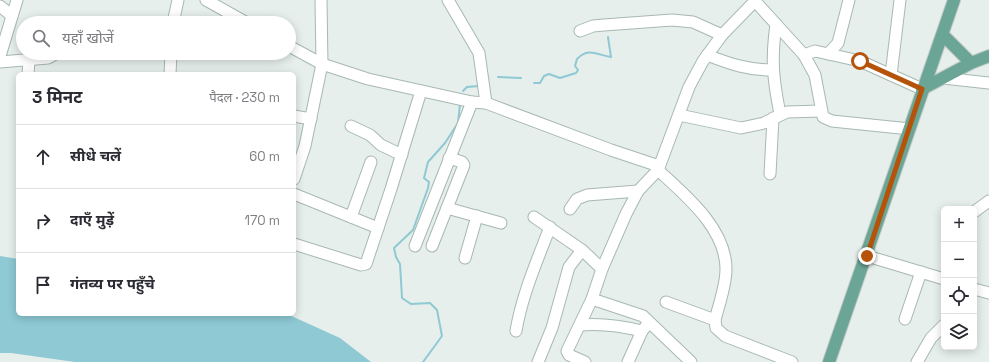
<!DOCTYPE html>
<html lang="hi">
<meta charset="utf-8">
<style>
body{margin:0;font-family:"Space Grotesk","Noto Sans Devanagari",sans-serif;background:#f7f7f7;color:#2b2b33}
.controls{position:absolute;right:12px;bottom:12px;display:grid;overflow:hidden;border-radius:6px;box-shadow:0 2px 10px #0003}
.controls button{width:36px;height:36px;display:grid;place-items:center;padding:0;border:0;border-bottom:1px solid #e1e1e2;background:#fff;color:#2b2b33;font:20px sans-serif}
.stop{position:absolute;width:12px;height:12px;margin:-9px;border:3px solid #b45309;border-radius:50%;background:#fff}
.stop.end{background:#b45309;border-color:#fff;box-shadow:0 1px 4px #0008}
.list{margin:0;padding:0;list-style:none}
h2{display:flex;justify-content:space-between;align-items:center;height:52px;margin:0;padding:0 16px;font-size:17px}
h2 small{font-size:13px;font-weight:400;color:#7c7c81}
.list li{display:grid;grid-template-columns:26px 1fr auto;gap:12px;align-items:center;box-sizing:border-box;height:64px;padding:0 16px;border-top:1px solid #e1e1e2}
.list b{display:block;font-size:15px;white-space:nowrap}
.list em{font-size:13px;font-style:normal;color:#7c7c81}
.icon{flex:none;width:22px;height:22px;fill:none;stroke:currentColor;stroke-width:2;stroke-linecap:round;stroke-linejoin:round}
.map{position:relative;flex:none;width:989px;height:362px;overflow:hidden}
.search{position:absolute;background:#fff;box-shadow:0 2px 10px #0003;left:16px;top:16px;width:280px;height:44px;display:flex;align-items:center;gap:10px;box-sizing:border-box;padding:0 14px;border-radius:22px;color:#7c7c81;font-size:15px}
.panel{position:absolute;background:#fff;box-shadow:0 2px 10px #0003;left:16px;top:72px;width:280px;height:244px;border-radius:6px}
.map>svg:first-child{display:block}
.water{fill:#8ec9d4}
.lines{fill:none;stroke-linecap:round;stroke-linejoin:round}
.stream{stroke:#8ec9d4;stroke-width:2}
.minor-casing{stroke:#a8b8b2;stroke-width:13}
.major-casing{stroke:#c2cac8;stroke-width:14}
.minor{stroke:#fff;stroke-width:11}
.major{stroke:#6aa596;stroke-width:12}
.route{stroke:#b45309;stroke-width:5}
</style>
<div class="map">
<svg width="989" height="362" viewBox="0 0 989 362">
<rect width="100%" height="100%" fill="#e6efeb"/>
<polygon class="water" points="0,256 18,259 18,314 287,314 340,338 371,362 75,362 11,353 0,353"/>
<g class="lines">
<g class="stream">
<polyline points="498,77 521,78"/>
<path d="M534,83H540L544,76L549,74L560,78L576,73L578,70L575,66L577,59C589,47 597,55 611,57L608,37"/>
<polyline points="463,91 467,87 479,86"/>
<polyline points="423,362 442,336 437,310 430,303 411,304 402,298 400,264 396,257 394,248 413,230 428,188 429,182 424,178 428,162 445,143 458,123 460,104"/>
</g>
<g class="minor-casing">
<g id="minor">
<polyline points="206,0 247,23"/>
<polyline points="448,0 479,53 486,103"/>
<polyline points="754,0 804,55 815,75 823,117 832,121 910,129"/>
<polyline points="0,6 12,16"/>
<polyline points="173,23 178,0"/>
<path d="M776,24C771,60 773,79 780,114"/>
<polyline points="580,31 593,26 604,25 672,20 693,22 722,35"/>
<polyline points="289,46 322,64 368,79 472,102 486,103 611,150 659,166"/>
<polyline points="828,54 838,43 849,0"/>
<path d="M707,55C730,64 748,70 772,70"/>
<polyline points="804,55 815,51 860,61 922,89"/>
<polyline points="0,56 17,0"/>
<polyline points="0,62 48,58 57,53"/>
<polyline points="28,74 29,60"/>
<polyline points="170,74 171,53"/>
<polyline points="891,75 900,0"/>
<polyline points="943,78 989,83"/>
<polyline points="679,115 741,128 764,123 787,112 821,111"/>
<polyline points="294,116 311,119"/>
<polyline points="351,126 370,135 381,145 402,155"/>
<path d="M658,170C685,195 726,228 726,269C726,286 719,304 715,320L716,328L725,336L792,362"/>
<polyline points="770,174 773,118"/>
<polyline points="294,179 305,146 322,64 321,0"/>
<polyline points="294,194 378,228"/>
<polyline points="447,208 501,223"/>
<polyline points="570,209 577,199 587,195 638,191"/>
<polyline points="974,212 989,201"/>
<polyline points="351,217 371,162"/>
<polyline points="534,217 582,250 602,269"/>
<polyline points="294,244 361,265 366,264 391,189 421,91"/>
<polyline points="415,246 472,102"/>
<polyline points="432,246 464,165 462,162 449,158"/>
<polyline points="867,256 944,279"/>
<polyline points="465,258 477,216"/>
<polyline points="974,289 989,293"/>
<polyline points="592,299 643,316 691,362"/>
<polyline points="666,302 715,320"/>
<polyline points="905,319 921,272"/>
<path d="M580,325C601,323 622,326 642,331"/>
<path d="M516,331C522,295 537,261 550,227"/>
<polyline points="538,362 552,328 569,267 582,250"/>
<polyline points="585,362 569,355 567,351 592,299 602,269 626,214 638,191 658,170 689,87 703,61 722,35 755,1"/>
<polyline points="628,362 642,331 647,325"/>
<polyline points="917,362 931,338 944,325"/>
</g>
</g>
<g class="major-casing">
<g id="major">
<polyline points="943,35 971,63"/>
<polyline points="922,89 971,63 989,56"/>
<polyline points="829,362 954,0"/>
</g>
</g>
<use href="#minor" class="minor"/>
<use href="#major" class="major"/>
</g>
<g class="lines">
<polyline class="route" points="860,61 922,89 867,256"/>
</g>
</svg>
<div class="controls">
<button>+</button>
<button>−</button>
<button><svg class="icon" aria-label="locate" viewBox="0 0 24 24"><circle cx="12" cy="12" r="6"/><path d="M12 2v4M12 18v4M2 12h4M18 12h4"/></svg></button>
<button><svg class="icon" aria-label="layers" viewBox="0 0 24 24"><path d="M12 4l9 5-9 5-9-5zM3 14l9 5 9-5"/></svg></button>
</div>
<div class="stop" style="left:860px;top:61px"></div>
<div class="stop end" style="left:867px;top:256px"></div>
<div class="search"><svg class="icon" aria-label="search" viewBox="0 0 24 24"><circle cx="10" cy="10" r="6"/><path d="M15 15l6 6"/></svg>यहाँ खोजें</div>
<section class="panel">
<h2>3 मिनट<small>पैदल · 230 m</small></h2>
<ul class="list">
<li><svg class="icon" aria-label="ahead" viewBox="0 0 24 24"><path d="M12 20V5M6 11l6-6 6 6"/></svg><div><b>सीधे चलें</b></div><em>60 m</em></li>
<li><svg class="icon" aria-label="right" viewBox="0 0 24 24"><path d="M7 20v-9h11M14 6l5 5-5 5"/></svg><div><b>दाएँ मुड़ें</b></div><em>170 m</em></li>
<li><svg class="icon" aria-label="arrive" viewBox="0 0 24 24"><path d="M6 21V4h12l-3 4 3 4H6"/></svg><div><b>गंतव्य पर पहुँचे</b></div></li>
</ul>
</section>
</div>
